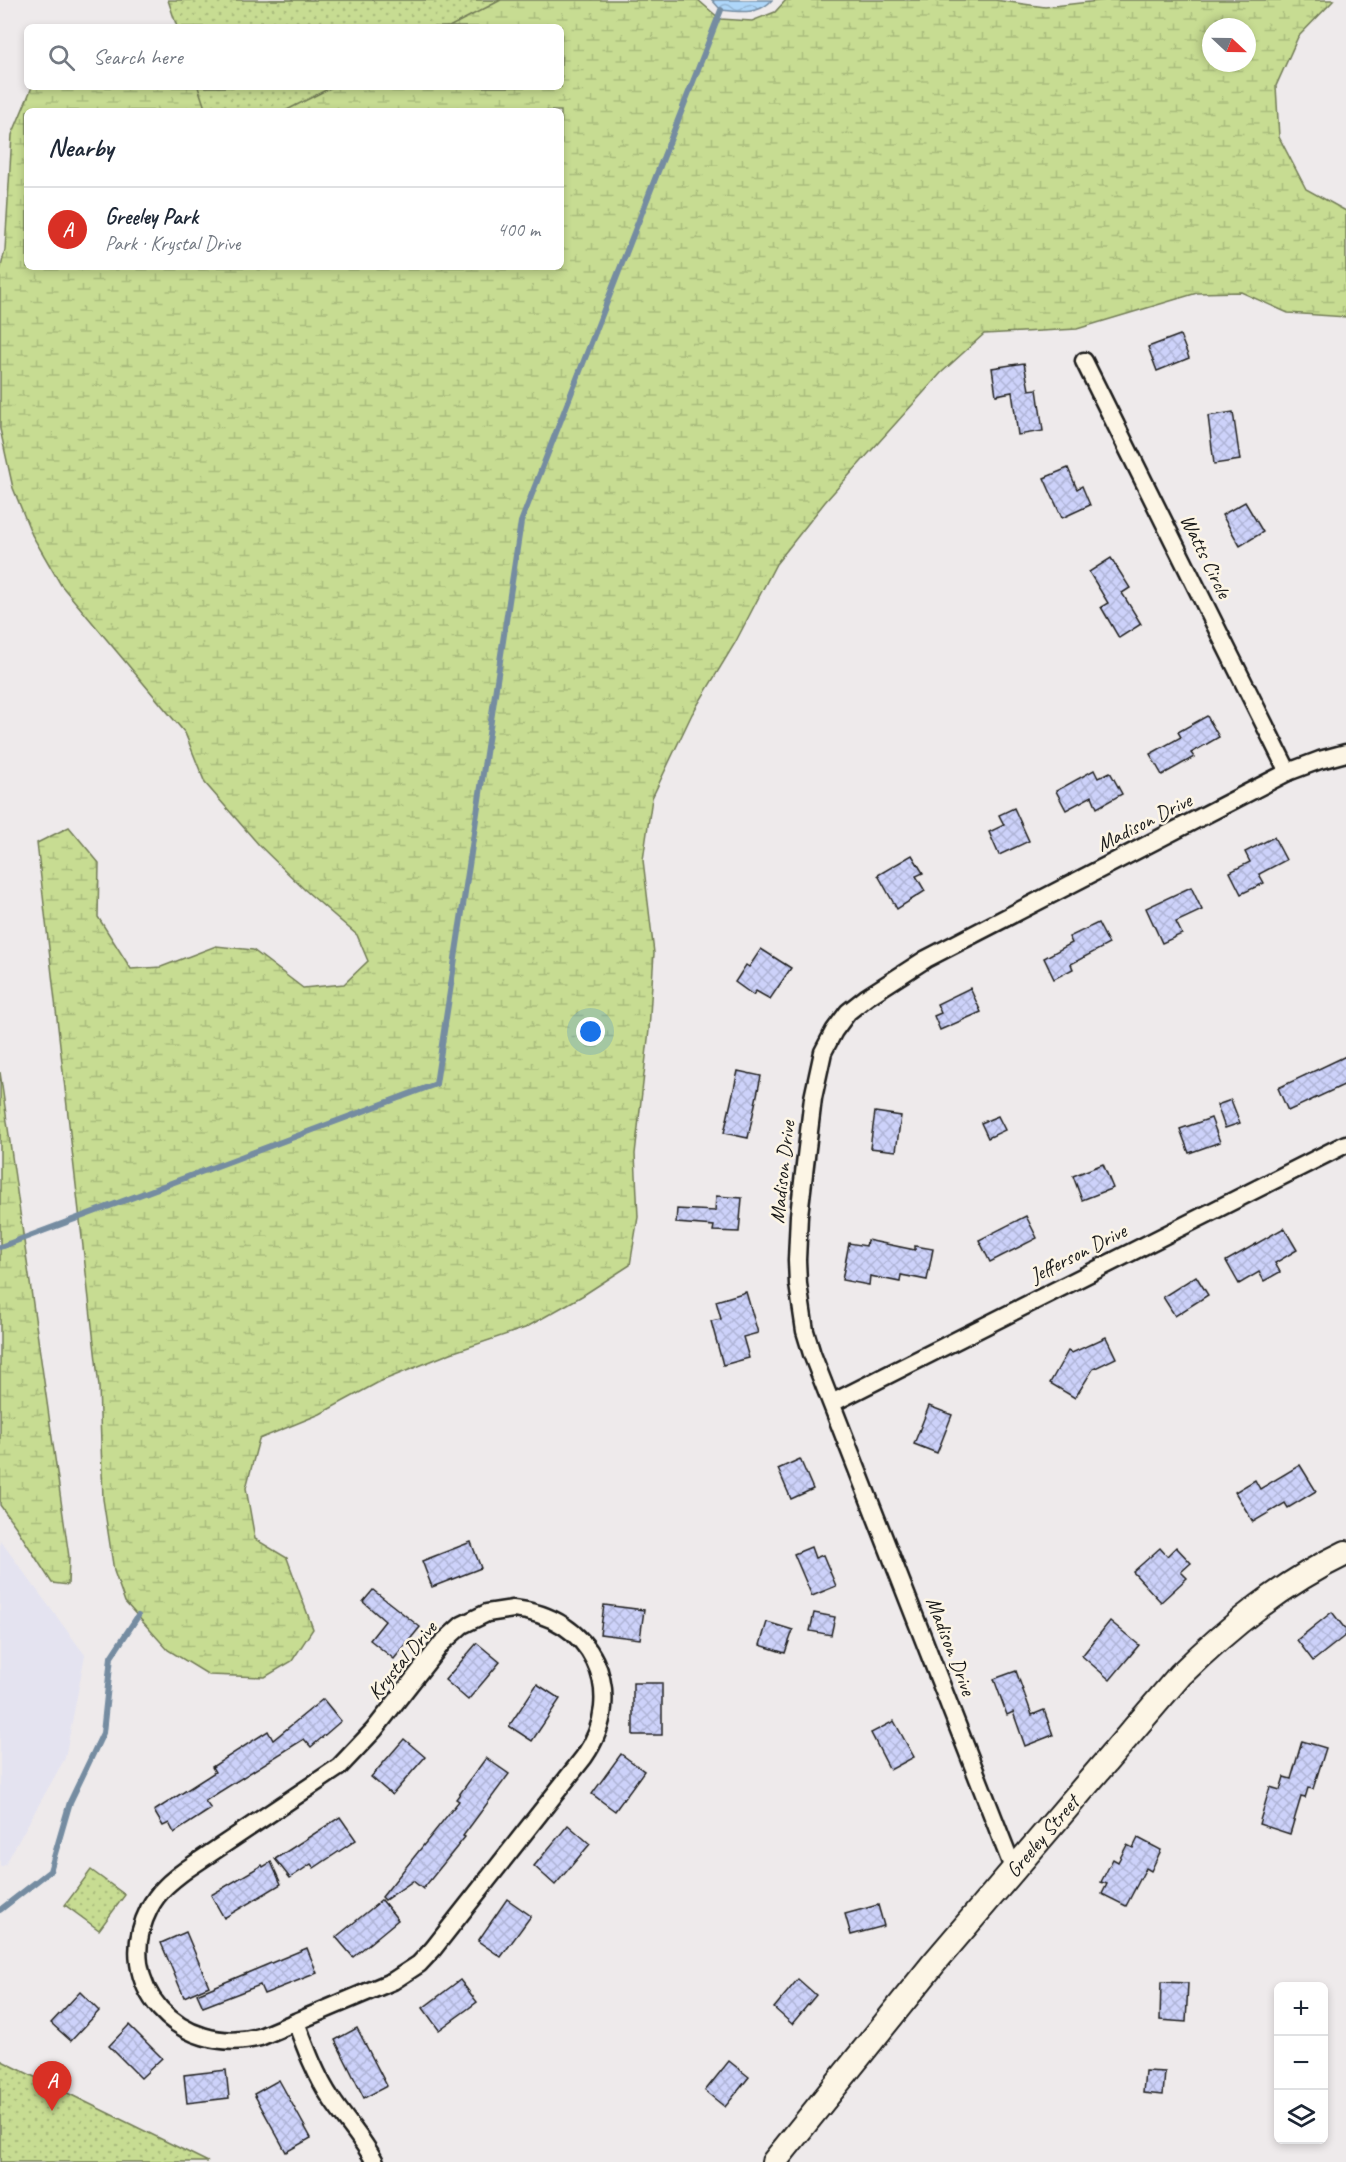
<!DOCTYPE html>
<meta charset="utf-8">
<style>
body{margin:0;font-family:Caveat,sans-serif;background:#f6f6f7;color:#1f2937}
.controls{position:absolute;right:18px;bottom:18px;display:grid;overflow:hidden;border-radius:9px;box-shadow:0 3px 9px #0003}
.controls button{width:54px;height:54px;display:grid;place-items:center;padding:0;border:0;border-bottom:2px solid #e0e1e3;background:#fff;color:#1f2937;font:30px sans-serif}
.compass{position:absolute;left:1202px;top:18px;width:54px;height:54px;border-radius:50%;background:#fff;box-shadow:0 3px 9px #0003;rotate:112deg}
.you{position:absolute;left:591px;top:1032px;width:21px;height:21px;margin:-15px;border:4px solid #fff;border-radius:50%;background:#1a73e8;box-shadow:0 0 0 9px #1a73e833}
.badge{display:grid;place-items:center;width:39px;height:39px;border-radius:50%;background:#d93025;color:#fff;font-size:20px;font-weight:700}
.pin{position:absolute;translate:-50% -50px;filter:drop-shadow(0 2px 3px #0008)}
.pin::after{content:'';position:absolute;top:32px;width:21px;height:18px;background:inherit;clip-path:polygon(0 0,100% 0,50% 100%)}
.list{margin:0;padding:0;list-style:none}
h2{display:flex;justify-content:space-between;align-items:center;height:78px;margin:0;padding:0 24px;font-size:26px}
h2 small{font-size:20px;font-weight:400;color:#747a83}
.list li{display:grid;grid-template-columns:39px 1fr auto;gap:18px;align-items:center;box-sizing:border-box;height:84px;padding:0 24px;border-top:2px solid #e0e1e3}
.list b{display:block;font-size:22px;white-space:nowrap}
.list p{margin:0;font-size:20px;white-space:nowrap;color:#747a83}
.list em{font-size:20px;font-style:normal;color:#747a83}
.icon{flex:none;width:33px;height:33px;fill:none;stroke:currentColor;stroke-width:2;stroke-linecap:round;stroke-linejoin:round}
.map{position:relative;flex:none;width:1346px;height:2162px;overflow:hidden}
.search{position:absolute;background:#fff;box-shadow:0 3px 9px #0003;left:24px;top:24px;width:540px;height:66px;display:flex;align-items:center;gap:15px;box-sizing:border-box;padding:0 21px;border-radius:9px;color:#747a83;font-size:22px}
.panel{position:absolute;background:#fff;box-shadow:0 3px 9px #0003;left:24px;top:108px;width:540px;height:162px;border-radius:9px}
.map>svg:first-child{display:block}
.built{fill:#e4e3f0}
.wetland{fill:url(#wetland-marsh);stroke:#727c57;stroke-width:1.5;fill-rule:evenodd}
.park{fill:url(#park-dots);stroke:#727c57;stroke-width:1.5}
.water{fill:url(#water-waves);stroke:#748ca1;stroke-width:1.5}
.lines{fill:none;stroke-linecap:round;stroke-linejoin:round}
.stream{stroke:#748ca1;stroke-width:6}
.building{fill:url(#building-cross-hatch);stroke:#1c1c1c;stroke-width:1.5}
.street-casing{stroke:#1c1c1c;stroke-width:21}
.secondary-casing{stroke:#1c1c1c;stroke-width:28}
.street{stroke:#fcf5e5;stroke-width:16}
.secondary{stroke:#fcf5e5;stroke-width:24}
.labels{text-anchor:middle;stroke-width:5;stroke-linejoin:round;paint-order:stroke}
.street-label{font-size:21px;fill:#1c1c1c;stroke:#fcf5e5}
</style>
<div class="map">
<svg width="1346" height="2162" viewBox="0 0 1346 2162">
<defs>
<pattern id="wetland-marsh" width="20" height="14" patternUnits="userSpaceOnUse" patternTransform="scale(1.5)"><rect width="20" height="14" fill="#c7dc92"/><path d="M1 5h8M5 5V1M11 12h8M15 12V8" fill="none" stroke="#aabc7d"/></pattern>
<pattern id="park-dots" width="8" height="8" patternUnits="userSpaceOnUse" patternTransform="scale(1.5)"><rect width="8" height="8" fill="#c7dc92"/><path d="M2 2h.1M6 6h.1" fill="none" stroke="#aabc7d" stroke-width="1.8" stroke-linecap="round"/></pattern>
<pattern id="water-waves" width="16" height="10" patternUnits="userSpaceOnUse" patternTransform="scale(1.5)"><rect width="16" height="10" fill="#aed6f9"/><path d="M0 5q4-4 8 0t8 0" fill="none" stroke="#95b7d5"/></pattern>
<pattern id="building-cross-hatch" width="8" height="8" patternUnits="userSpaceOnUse" patternTransform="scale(1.5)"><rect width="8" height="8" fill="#cdd2fa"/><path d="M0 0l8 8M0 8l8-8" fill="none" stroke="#afb4d6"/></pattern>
</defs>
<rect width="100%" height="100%" fill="#eeeaeb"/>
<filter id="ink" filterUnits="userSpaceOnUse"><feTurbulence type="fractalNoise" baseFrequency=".0167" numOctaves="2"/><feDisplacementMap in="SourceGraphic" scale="12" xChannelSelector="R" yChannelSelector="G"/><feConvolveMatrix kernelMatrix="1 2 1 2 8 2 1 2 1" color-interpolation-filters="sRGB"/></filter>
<g filter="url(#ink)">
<polygon class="built" points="0,1540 85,1655 65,1758 5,1865 0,1867"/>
<g class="wetland">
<path d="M270,0H698L720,19L752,21L775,12L786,0H995L1045,7L1107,0H1334L1298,37L1276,86L1279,137L1306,189L1346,211V317L1288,313L1241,292L1197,293L1077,329L984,334L941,373L825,502L776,564L735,643L692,714L652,798L643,860L654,953L649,1030L635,1154L638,1217L630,1265L582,1296L525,1328L451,1353L379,1382L320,1414L259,1439L246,1488L255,1539L287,1558L313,1629L292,1661L265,1677L209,1675L168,1650L125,1602L114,1571L103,1499L99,1387L37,843L69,827L99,863L98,917L131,969L161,967L216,946L253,950L303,988L344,984L368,961L357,935L305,890L259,845L205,783L185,733L61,585L32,535L13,488L0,429V271L5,250L12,135L32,87H561V27H241ZM1211,27H1247V63H1211ZM27,111H561V267H27Z"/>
<polygon points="0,1072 69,1557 68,1585 52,1583 16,1527 0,1505"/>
</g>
<g class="park">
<polygon points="168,0 501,0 449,27 177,27"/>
<polygon points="198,87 332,87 285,111 206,111"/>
<polygon points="91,1870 125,1895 99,1930 65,1905"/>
<polygon points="0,2060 208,2162 0,2162"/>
</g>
<path class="water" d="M712,0H772C759,15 739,12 721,10Z"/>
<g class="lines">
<g class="stream">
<polyline points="0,1247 436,1084 521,522 721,10"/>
<polyline points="0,1910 50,1871 70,1802 103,1733 111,1657 138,1616"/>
</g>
</g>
<g class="building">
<polygon points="1180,335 1189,358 1157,371 1148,347"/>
<polygon points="1024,363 1029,390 1037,389 1043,431 1018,435 1012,392 996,395 992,368"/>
<polygon points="1233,412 1240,460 1214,464 1208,416"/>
<polygon points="1068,468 1077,489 1082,486 1090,505 1062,518 1044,478"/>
<polygon points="1245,502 1263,532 1240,546 1222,515"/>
<polygon points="1111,558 1130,588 1122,593 1141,624 1119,638 1101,607 1108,603 1089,572"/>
<polygon points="1207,716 1219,737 1191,753 1194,757 1162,775 1150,754 1181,737 1178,732"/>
<polygon points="1094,770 1098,778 1110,772 1122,794 1097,808 1092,796 1066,810 1056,791"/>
<polygon points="1014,808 1029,841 999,855 989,832 1004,825 999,815"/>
<polygon points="1274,837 1286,860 1259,874 1264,883 1241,894 1230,872 1250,862 1245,852"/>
<polygon points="912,855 923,873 916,876 925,891 897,909 878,875"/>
<polygon points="1191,887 1202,910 1176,922 1182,934 1162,943 1146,908"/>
<polygon points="1098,923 1109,944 1071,964 1073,969 1054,979 1044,958 1072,943 1069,937"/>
<polygon points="761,949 791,968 770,999 756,991 753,995 735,982 746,965 749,967"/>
<polygon points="970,988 981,1012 940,1030 934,1016 941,1013 937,1004"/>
<polygon points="1346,1056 1346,1084 1288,1111 1278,1088"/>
<polygon points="738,1071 761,1076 748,1138 724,1133"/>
<polygon points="1231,1100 1240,1123 1225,1128 1217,1105"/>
<polygon points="875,1112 901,1116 896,1151 870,1148"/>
<polygon points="998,1116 1005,1130 988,1138 981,1123"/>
<polygon points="1211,1118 1220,1142 1189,1153 1180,1129"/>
<polygon points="1103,1164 1113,1188 1082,1200 1073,1176"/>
<polygon points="716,1196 742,1198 739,1232 713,1231 714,1226 676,1223 677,1209 715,1211"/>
<polygon points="1026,1216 1037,1238 990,1262 979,1240"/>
<polygon points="1284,1228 1297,1250 1275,1263 1280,1272 1264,1281 1259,1272 1239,1284 1226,1261"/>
<polygon points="867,1240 915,1250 915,1246 933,1249 927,1280 901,1275 900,1282 870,1276 869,1285 842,1280 849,1243 866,1246"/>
<polygon points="1196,1276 1208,1295 1175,1316 1163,1297"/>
<polygon points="746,1292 758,1333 743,1337 749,1358 723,1365 711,1321 721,1319 716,1301"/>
<polygon points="1106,1337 1116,1358 1093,1369 1075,1398 1050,1383 1068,1351 1072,1353"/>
<polygon points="929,1406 952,1415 937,1453 914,1444"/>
<polygon points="800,1459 813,1489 791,1499 778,1469"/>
<polygon points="1300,1465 1316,1491 1288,1508 1285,1503 1253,1522 1235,1492 1255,1480 1260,1489"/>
<polygon points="471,1542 481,1568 432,1587 422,1561"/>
<polygon points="811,1547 815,1558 823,1555 836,1586 812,1596 794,1554"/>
<polygon points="1176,1547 1191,1563 1181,1572 1187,1578 1161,1602 1133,1572 1160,1548 1167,1556"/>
<polygon points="373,1590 420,1627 394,1659 370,1640 385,1621 363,1602"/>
<polygon points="604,1605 644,1610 640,1639 600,1634"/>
<polygon points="1332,1612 1346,1630 1346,1635 1313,1661 1297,1640"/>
<polygon points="814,1613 835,1617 831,1635 810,1631"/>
<polygon points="1110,1621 1139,1645 1110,1680 1082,1656"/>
<polygon points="767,1622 793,1630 785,1653 760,1645"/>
<polygon points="477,1643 500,1662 468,1700 445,1680"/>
<polygon points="1016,1671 1032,1715 1044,1710 1053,1735 1025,1746 1013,1712 1007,1715 994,1679"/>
<rect x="633" y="1683" width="29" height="52"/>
<polygon points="537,1684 560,1699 532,1741 509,1726"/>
<polygon points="323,1699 341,1721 311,1747 304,1739 205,1801 211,1809 174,1833 169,1823 163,1826 154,1811 215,1772 212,1767 268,1731 273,1740"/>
<polygon points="894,1721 914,1757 890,1770 871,1733"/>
<polygon points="404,1739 425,1757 392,1795 371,1777"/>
<polygon points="1302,1741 1326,1748 1313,1789 1308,1788 1305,1798 1301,1797 1290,1834 1259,1824 1270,1787 1280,1790 1284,1777 1291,1779"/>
<polygon points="621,1754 644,1771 615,1811 592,1794"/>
<polygon points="486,1758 509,1774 463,1836 465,1837 423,1889 413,1881 385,1900 382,1897 459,1801 456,1799"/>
<polygon points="340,1817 356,1840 314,1868 311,1864 290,1878 275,1859"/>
<polygon points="568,1825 590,1844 555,1885 534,1866"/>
<polygon points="1138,1838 1161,1850 1151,1871 1146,1868 1126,1906 1102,1894 1107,1884 1101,1882 1113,1859 1118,1862 1127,1845 1133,1848"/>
<polygon points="271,1862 281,1884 224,1918 211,1895 262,1865 263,1867"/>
<polygon points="507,1899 531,1916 501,1957 478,1941"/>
<polygon points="382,1900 398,1920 353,1957 336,1937"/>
<polygon points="878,1905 884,1926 851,1935 845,1914"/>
<polygon points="186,1932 209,1986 184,1997 161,1943"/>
<polygon points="307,1948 317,1973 264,1994 260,1985 203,2007 197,1994"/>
<polygon points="798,1979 816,1995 792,2024 774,2008"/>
<polygon points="460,1980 477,2002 439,2030 423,2008"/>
<polygon points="1161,1982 1188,1983 1186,2022 1160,2020"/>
<polygon points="80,1992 99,2011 71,2041 51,2023"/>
<polygon points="129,2025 162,2058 141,2078 109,2046"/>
<polygon points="357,2028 387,2086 364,2098 335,2040"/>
<polygon points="729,2061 749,2077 725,2107 705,2091"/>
<polygon points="226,2070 229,2098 187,2103 184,2075"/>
<polygon points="1145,2071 1165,2072 1163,2095 1143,2093"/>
<polygon points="279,2080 311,2138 286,2152 254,2094"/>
</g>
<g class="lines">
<g class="street-casing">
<g id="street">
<polyline points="1084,361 1288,772"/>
<polyline points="832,1403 1346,1144"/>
<path d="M513,1609C592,1616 629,1692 584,1757L433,1949L419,1964L393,1981L260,2037C180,2058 111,1984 149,1909C158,1891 172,1880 187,1869L339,1767L374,1730L442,1643L462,1625L487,1613Z"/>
<polyline points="1013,1868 812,1354 805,1331 798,1284 797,1260 799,1215 813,1098 823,1052 834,1031 848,1012 867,997 926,959 1288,772 1320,760 1346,753"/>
<path d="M296,2022C306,2049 316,2076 332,2100C346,2121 363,2139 375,2162"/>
</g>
</g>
<g class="secondary-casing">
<g id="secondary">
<path id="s1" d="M774,2162L934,1963L1180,1675C1230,1626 1283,1583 1346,1553"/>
</g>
</g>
<use href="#street" class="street"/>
<use href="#secondary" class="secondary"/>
</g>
</g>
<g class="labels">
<g class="street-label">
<text transform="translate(1206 556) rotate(64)" y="7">Watts Circle</text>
<text transform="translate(1144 822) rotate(-27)" y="7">Madison Drive</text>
<text transform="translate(782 1172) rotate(-84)" y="7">Madison Drive</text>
<text transform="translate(1078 1253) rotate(-27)" y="7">Jefferson Drive</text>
<text transform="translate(951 1646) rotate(69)" y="7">Madison Drive</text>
<text transform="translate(402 1660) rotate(-50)" y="7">Krystal Drive</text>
<text dy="7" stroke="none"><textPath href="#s1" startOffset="422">Greeley Street</textPath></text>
</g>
</g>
</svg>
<div class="controls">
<button>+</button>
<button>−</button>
<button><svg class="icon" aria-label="layers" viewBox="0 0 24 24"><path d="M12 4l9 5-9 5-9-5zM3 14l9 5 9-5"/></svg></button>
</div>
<svg class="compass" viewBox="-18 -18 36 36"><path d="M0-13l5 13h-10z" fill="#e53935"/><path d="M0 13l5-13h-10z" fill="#747a83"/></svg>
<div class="you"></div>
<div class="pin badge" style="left:52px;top:2111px">A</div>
<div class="search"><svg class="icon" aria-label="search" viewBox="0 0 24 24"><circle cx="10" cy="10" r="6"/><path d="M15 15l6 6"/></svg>Search here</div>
<section class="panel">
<h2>Nearby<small></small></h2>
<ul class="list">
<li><span class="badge">A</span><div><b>Greeley Park</b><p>Park · Krystal Drive</p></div><em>400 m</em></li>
</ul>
</section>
</div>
